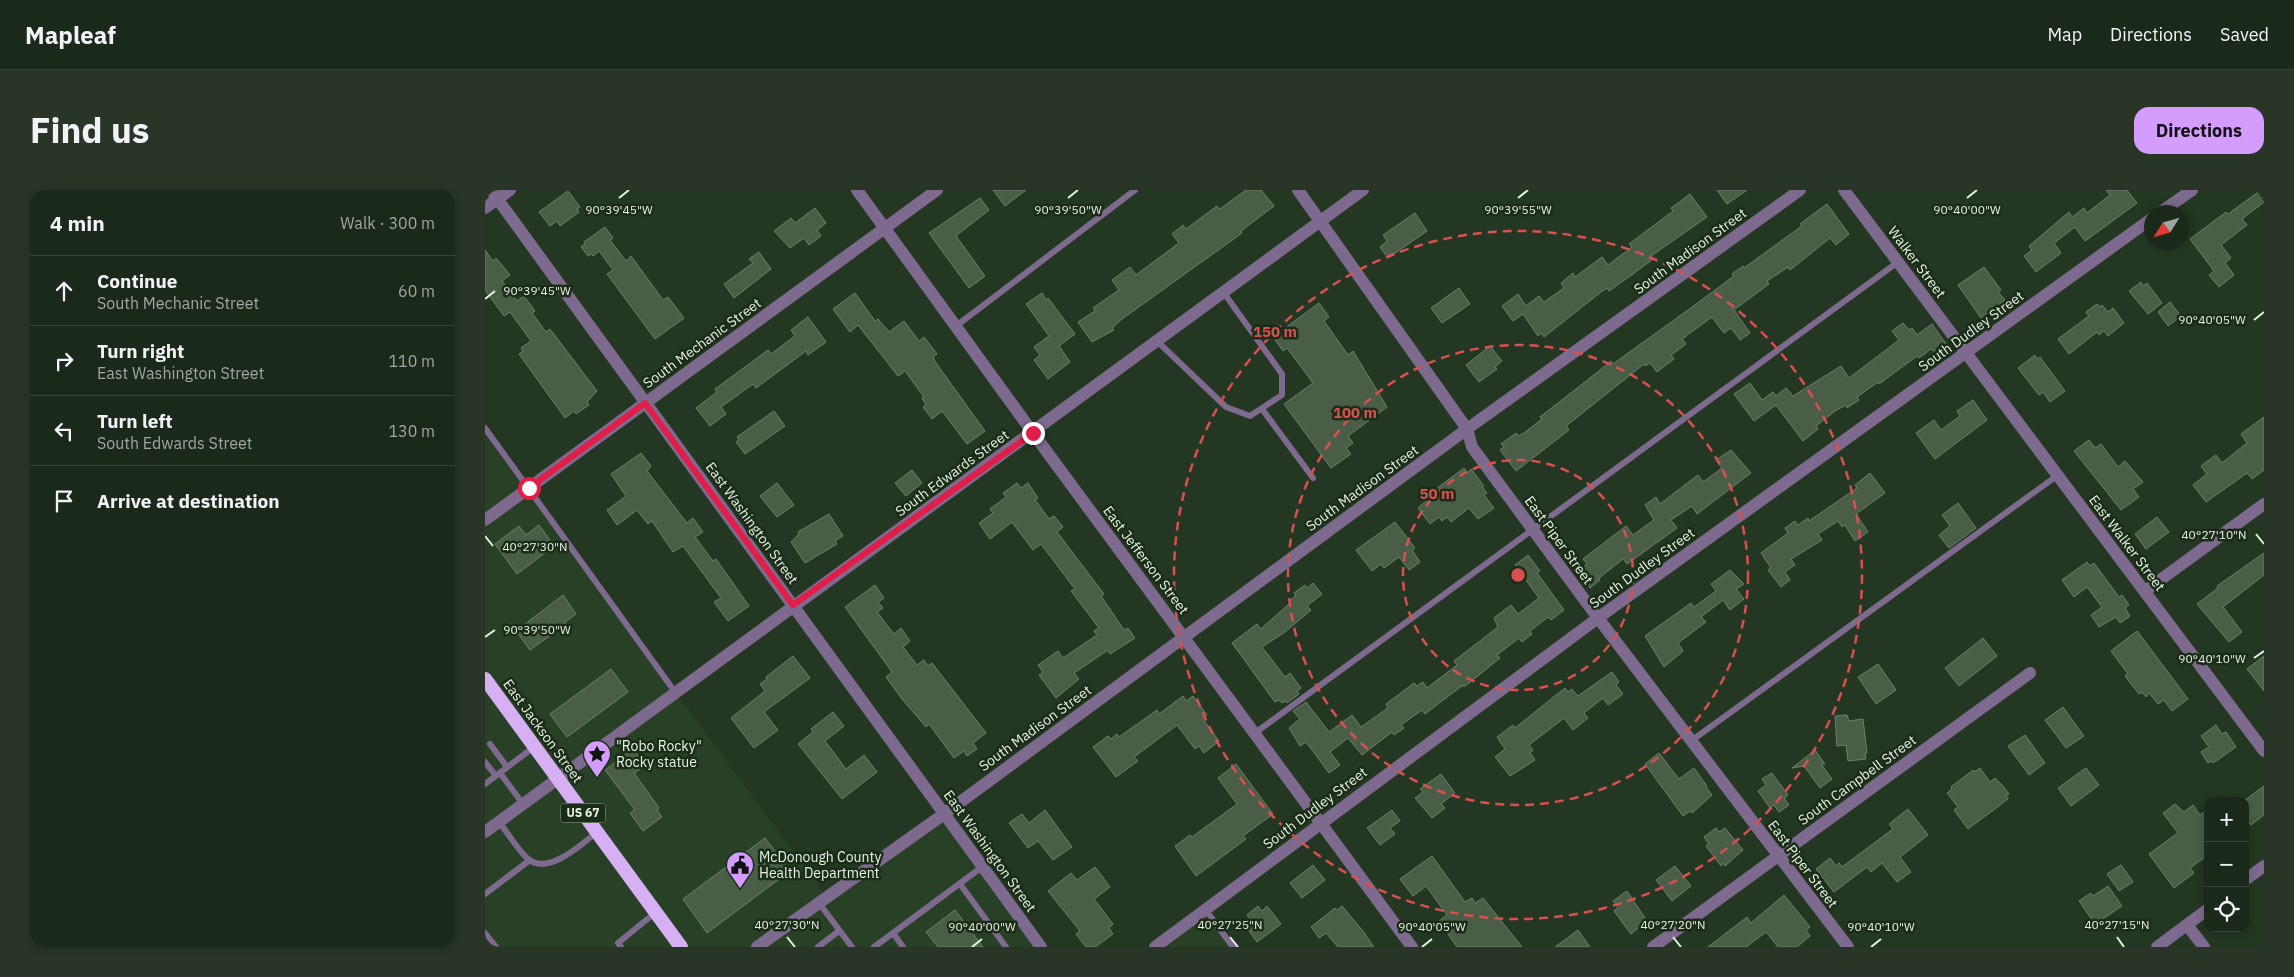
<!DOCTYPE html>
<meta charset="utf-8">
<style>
body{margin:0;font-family:"IBM Plex Sans",sans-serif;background:#283527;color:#f1f3f6}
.controls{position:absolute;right:15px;bottom:15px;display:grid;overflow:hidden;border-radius:10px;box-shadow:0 2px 8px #0003}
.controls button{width:45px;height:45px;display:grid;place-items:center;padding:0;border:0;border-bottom:1px solid #394539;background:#1b291a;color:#f1f3f6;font:25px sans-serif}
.compass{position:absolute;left:1659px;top:15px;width:45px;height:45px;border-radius:50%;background:#1b291a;box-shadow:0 2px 8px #0003;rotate:233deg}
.stop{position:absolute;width:15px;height:15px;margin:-11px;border:4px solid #e11d48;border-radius:50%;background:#fff}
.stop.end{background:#e11d48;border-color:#fff;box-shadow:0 1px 5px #0008}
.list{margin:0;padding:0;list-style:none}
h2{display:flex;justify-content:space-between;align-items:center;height:65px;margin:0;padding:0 20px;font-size:21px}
h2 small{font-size:16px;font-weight:400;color:#a0a6a2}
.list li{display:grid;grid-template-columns:32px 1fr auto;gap:15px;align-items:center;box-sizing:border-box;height:70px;padding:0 20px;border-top:1px solid #394539}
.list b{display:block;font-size:19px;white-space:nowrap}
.list p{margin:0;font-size:16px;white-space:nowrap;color:#a0a6a2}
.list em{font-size:16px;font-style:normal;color:#a0a6a2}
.icon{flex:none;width:28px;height:28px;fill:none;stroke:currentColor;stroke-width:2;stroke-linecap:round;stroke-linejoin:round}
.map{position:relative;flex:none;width:1779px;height:757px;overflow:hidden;border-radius:15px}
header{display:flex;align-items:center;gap:30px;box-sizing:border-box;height:70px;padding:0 25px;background:#1b291a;border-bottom:1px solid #394539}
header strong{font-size:24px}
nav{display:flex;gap:28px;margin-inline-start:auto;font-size:18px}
.intro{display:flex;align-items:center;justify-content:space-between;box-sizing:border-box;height:120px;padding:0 30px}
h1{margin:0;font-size:35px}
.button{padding:12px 22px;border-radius:15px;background:#d49cfc;color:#111;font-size:18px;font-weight:700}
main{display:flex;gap:30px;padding:0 30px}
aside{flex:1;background:#1b291a;border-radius:15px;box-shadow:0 2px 8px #0003}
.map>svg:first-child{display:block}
.built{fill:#284025}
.building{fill:#4a5e47;stroke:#6c8169}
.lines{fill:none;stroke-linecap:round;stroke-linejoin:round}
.service{stroke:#7f6a8f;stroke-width:6}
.minor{stroke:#7f6a8f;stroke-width:12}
.tertiary{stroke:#7f6a8f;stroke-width:12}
.trunk{stroke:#d6b0f2;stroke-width:14}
.route{stroke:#e11d48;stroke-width:6}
.ticks{fill:none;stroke:#e6f2e4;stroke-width:2}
.ring{fill:none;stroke:#d9504e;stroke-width:2.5;stroke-dasharray:9 6}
.labels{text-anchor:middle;stroke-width:5;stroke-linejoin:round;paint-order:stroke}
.shield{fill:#1b2d18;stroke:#a9b7a7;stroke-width:1}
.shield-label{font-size:12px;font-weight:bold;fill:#e6f2e4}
.street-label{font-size:14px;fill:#e6f2e4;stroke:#1b2d18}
.poi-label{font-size:14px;fill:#e6f2e4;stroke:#1b2d18;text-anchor:start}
.ticks-label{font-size:12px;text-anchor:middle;fill:#e6f2e4;stroke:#1b2d18;stroke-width:5;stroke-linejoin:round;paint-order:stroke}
.centre{fill:#d9504e;stroke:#1b2d18;stroke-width:2.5}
.ring-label{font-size:15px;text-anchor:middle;font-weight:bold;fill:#d9504e;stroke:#1b2d18;stroke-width:5;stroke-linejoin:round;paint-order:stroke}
</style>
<header>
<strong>Mapleaf</strong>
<nav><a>Map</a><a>Directions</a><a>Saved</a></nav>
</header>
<div class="intro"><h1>Find us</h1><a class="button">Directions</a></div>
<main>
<aside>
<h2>4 min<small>Walk · 300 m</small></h2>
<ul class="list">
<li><svg class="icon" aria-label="ahead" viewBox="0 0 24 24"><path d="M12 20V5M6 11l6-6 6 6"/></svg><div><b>Continue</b><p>South Mechanic Street</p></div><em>60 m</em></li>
<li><svg class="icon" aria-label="right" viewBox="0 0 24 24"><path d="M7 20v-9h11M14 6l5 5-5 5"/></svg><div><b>Turn right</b><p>East Washington Street</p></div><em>110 m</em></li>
<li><svg class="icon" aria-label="left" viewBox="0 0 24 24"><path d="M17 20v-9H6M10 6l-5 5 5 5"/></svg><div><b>Turn left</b><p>South Edwards Street</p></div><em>130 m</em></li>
<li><svg class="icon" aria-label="arrive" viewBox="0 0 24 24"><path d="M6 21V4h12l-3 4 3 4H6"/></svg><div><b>Arrive at destination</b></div></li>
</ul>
</aside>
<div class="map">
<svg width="1779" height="757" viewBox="0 0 1779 757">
<rect width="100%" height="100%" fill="#243722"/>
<g class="built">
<polygon points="0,238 190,502 342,707 459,624 556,757 11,757 0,743"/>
<polygon points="720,719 748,757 670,757"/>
</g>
<g class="building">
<polygon points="508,0 541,0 520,16"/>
<polygon points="761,0 776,0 789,16 756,41 757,43 637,129 627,138 629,140 607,152 593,132 610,121 608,118 634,100 627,90 645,77 651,85 694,53 687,44 698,35 701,39 732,16 735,19"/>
<polygon points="1232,0 1262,0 1242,14"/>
<polygon points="1621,0 1642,0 1652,13 1600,51 1590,37 1569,53 1576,63 1551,82 1539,66 1547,60 1544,56 1584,22 1587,27 1599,18 1602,23 1625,5"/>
<polygon points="1776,0 1779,0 1779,12 1757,29 1762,35 1736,55 1746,68 1740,73 1749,85 1734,97 1724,85 1729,81 1705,49 1741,22 1743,24"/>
<polygon points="83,1 95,17 92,19 94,22 75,36 72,31 65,36 54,22"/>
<polygon points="1205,4 1222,27 1166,66 1168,69 1148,84 1124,101 1122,98 1116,102 1059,147 1056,143 1053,146 1038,124 1028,131 1017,116 1033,104 1041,116 1054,106 1059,112 1079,98 1076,93 1088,83 1090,87 1117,67 1123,75 1147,57 1144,54 1188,21 1186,18"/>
<polygon points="495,8 504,20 471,46 500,86 484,98 444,43"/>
<polygon points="1342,14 1364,44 1351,55 1345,48 1305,80 1303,77 1282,91 1284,94 1249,120 1265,143 1255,150 1246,138 1239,143 1227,127 1197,149 1201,154 1186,165 1189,169 1172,182 1165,173 1160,176 1159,174 1081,236 1084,240 1031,281 1015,260 1019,257 1016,254 1031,243 1033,246 1039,243 1057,229 1055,227 1114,181 1126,171 1128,174 1203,120 1249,86 1247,84 1258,76 1259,78 1317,36 1315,34"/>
<polygon points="330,18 341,33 332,40 336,46 324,55 319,48 305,58 289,41 306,28 310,33"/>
<polygon points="930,23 942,41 903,68 895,57 902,51 898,45"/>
<polygon points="120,37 128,48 125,50 141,71 146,66 178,110 183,107 199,128 170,149 122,84 128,80 114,61 108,66 106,64 103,66 96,57 100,54 99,52"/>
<polygon points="0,60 8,71 11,68 25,85 17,91 32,111 39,106 50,121 47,123 61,142 65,139 112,201 102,212 104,215 91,224 89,221 80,228 34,164 38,161 36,158 46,151 25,122 19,126 0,100"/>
<polygon points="274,62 286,79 249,108 239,94 268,73 264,69"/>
<polygon points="1499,77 1516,100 1513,102 1520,110 1496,128 1473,95"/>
<polygon points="1656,92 1658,96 1662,93 1677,113 1663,124 1644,101"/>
<polygon points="974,98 985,114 957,133 946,118"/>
<polygon points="370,103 390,131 393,129 404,142 419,131 434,151 439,147 452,164 448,167 451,173 500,241 482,254 457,221 447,229 438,217 441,215 437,208 439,207 420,181 413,186 373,135 365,142 348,119"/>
<polygon points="557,103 561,110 563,108 590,144 574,156 585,172 563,189 549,170 555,165 549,157 564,146 541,114"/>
<polygon points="1685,112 1696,126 1683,136 1673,122"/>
<polygon points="834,113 844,127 839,131 863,165 868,161 902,217 863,246 868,253 861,258 866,264 846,278 799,214 828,193 802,158 798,161 788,147"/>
<polygon points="1612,114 1615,117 1617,115 1623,122 1628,118 1639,133 1623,146 1619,141 1614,145 1612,142 1584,164 1573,149 1604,126 1601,122"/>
<polygon points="323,127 341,152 323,165 321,161 271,198 268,194 236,217 241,224 225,236 211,218 232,202 230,199 283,160 286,164 310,146 306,140"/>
<polygon points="1418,133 1424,140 1427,138 1432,145 1447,134 1466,161 1456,167 1446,159 1434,168 1432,166 1394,194 1393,192 1372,207 1374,210 1362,218 1361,215 1350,221 1331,236 1333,239 1318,251 1291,215 1269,231 1249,204 1265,193 1277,210 1288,202 1291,206 1301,198 1308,206 1356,176 1364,188 1414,150 1407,141"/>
<polygon points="1005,156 1017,171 1010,177 1012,179 994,192 981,175"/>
<polygon points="1550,165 1552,169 1555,167 1580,201 1565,212 1558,202 1554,205 1533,178"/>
<polygon points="1488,210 1502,230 1450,269 1431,243 1449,230 1456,240 1475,226 1472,221"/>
<polygon points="289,221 300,236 260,264 251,252 254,250 252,247"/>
<polygon points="1779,227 1779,280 1767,289 1762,283 1721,312 1708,295 1722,284 1716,276 1731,265 1737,273 1762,253 1756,244"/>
<polygon points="1604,250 1610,258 1616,254 1633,277 1640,271 1658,292 1648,299 1654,307 1636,320 1589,261"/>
<polygon points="1246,260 1266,283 1212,324 1207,316 1186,330 1192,338 1142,374 1138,369 1114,388 1115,390 1105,398 1092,382 1102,374 1098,369 1141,336 1148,345 1169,330 1160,315 1171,307 1175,314 1213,285 1218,292 1237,278 1231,270"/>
<polygon points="156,263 166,276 162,281 202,333 208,328 218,342 210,347 228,371 231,369 264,416 243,431 229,412 236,408 198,356 188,362 167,331 163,334 152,320 132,335 122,320 141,306 126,284"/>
<polygon points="979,278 982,283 986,279 999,296 997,297 1002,303 999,305 1009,318 993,329 984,318 966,332 962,327 957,331 954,327 945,334 933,318 941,311 939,308"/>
<polygon points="427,280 437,293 421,306 410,293"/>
<polygon points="1385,283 1400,303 1371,324 1383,342 1370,351 1360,335 1357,337 1353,331 1333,344 1337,350 1306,369 1310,375 1300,382 1305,390 1296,397 1283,380 1286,378 1276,363 1303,343 1300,338 1310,331 1313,335 1323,328 1324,331 1372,298 1370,295"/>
<polygon points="292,293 309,315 292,327 275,306"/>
<polygon points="532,293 536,298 543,293 553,308 550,310 564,329 569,326 578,337 572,342 619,404 616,406 639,440 643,438 650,448 625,464 623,460 589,483 594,489 571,508 554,485 558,482 553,475 573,461 578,468 612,445 609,441 614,438 586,401 590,399 556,354 548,360 527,332 505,349 494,333 508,323 505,319 521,307 518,303"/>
<polygon points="1473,313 1491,338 1464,358 1454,345 1465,336 1457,325"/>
<polygon points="344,324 358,346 350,351 352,354 320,373 306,352 314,344 313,342"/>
<polygon points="1672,327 1684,342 1661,359 1650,344"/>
<polygon points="910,332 930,358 927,360 935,372 924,380 914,367 899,378 896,374 887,381 871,360"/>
<polygon points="54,335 69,356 32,384 10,354 34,336 41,345"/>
<polygon points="1779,363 1779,385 1738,417 1757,442 1744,452 1712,414 1733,398 1732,396"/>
<polygon points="1043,365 1055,381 1052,383 1079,420 1066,430 1063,427 1045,441 1047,444 1037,452 1034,448 1012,465 1015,468 979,497 978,495 940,524 937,520 916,535 919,538 909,545 907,542 877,565 863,548 845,562 855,575 844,583 821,552 815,556 804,538 815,529 808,521 821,512 844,542 867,525 876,537 903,518 901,514 929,493 932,496 938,492 942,498 972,475 969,471 1013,437 1009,428 1026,415 1033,424 1054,408 1030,375"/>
<polygon points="1602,372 1605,376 1609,373 1634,407 1637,405 1644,415 1640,418 1645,426 1635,433 1631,427 1614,437 1606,425 1617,417 1602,397 1589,407 1577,390"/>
<polygon points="1245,380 1259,394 1251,399 1259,409 1245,420 1238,410 1216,427 1221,432 1193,453 1198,461 1179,477 1160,446 1206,413 1209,417 1231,401 1226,394"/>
<polygon points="828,393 837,404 822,416 826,420 800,442 777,457 800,487 805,483 816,498 812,501 814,504 802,513 800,511 797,513 794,510 790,512 747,453 772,434 776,439 805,413 804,411 811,406 809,403 820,395 822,398"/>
<polygon points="390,395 399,408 393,412 398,418 392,422 409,444 416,438 425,451 418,457 432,475 439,470 443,476 447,473 501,543 488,553 492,559 482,566 479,561 469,568 444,534 441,537 417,509 401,487 407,482 360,417"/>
<polygon points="78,405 91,424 80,432 81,434 45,460 31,441"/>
<polygon points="1652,441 1703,509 1687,521 1679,510 1673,514 1664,503 1661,507 1657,502 1654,504 1640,486 1643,484 1626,461"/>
<polygon points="1498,448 1512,466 1474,496 1460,478"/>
<polygon points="308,466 325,488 279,522 293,540 269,558 246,528 280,501 275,494 282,489 281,487"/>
<polygon points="1779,466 1779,501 1762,479"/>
<polygon points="1393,474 1411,500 1391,514 1373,487"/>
<polygon points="126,479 143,502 82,547 65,524"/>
<polygon points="1127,482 1134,492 1131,495 1138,504 1123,515 1118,508 1099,523 1103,528 1088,540 1079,528 1044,555 1048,560 1045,563 1050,570 1025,586 1010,567 1020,559 1012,547 1028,535 1030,538 1080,498 1083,502 1087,499 1093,506"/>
<polygon points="698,506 701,511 708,506 722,525 717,528 734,551 719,563 714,556 710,559 692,535 649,567 653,571 631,587 608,557 623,546 626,549 632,544 634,547 672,520 674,524"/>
<polygon points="1578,517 1599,546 1581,558 1560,530"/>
<polygon points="348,522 359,536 340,551 361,579 379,565 392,582 357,609 313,554 328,542 326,539"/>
<polygon points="1362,525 1364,531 1378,529 1382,563 1380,563 1381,569 1363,571 1361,555 1352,556 1350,526"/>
<polygon points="1731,535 1737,544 1741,542 1751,557 1728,573 1726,571 1723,573 1716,562 1724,557 1716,546"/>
<polygon points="1540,545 1560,573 1544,585 1523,556"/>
<polygon points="148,559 160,576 149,583 174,618 172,620 177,627 158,641 145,623 150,620 120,580"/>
<polygon points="1330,560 1340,574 1336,574 1347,589 1335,598 1319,576 1307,578"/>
<polygon points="1174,563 1194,589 1209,578 1222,596 1221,597 1227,605 1207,623 1205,621 1198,626 1160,574"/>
<polygon points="751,574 788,624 758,646 761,649 711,686 690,656 705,645 707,647 752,614 733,588"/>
<polygon points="1495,578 1505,592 1510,588 1517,595 1524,604 1521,606 1523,609 1483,639 1469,620 1473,617 1462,603 1467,599 1466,597 1488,580 1489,582"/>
<polygon points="1601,578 1614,595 1586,616 1573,598"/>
<polygon points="1287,583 1303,605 1299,608 1304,615 1294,622 1289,615 1285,618 1273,601 1281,595 1277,589"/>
<polygon points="956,584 970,603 956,614 960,618 947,628 930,608 938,602 935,599"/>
<polygon points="1779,596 1779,625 1766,635 1760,627 1760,610"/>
<polygon points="1690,614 1699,622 1708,615 1715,625 1723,619 1723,665 1705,678 1709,683 1689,698 1664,664 1693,643 1678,623"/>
<polygon points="1423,619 1443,645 1415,667 1426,682 1412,692 1397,673 1386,682 1382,677 1349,702 1331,679 1345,668 1351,676 1354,673 1357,677 1408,639 1404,634"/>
<polygon points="560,620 587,657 568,670 553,651 543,658 524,633 537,624 544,633"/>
<polygon points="907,620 915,631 905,638 910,644 895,655 882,638"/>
<polygon points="1231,638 1234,642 1240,638 1258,660 1240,676 1239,673 1236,676 1221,656 1224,654 1219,647"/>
<polygon points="280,648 305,681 222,743 198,709"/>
<polygon points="947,666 980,712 987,708 990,713 998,708 1037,757 972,757 954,731 962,725 941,696 928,706 915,689"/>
<polygon points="828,675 840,690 817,708 805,693"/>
<polygon points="1636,675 1648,692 1634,701 1622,684"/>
<polygon points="1190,676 1206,696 1187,711 1171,690"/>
<polygon points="610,677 625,697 609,709 628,734 624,738 628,744 610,757 601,757 591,744 595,741 563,701 586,683 592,690"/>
<polygon points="1623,696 1637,716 1610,734 1594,711 1606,703 1608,706"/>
<polygon points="1142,701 1162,731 1146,744 1129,721 1133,717 1128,711"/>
<polygon points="1299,705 1325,737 1321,740 1325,746 1312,757 1293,757 1281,742 1261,757 1223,757 1262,727 1266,733"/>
<polygon points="773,716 777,721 782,716 796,734 772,752 759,734 765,729 762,725"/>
<polygon points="857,716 878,741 889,757 853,757 841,743 834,748 826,737 850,718 852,720"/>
<polygon points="470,720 498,757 453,757 441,742"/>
<polygon points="1093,740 1105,757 1070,757"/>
</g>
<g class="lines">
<g class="service">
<polyline points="471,136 650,0"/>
<polyline points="673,152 741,217 765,226 797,205 797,184 739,103"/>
<polyline points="777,219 828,288"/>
<polyline points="0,238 190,502"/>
<polyline points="770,543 1413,72"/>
<polyline points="1206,551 1573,285"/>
<polyline points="5,554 22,577"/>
<polyline points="0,572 11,586"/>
<polyline points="15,583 38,614"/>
<polyline points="0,594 49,557"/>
<path d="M14,632C23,643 32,659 43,669C63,686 97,654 112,642"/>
<polyline points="475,694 521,757"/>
<polyline points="0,704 45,670"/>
<polyline points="334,713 367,757"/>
<polyline points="720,719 748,757"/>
<polyline points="0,743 11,757"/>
<polyline points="408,743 497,677"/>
<polyline points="136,757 133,753 171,722"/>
<polyline points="333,757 354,741"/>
<polyline points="389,757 408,743 418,757"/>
</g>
<g class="minor">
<polyline points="6,0 556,757"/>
<polyline points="372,0 548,243 927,757"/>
<polyline points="813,0 982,239 987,257 1113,428 1363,757"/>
<polyline points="1359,0 1779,561"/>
<polyline points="0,18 25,0"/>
<polyline points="1676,22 1707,0"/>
<polyline points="0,330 452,0"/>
<polyline points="1660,401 1779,314"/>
<polyline points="0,642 878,0"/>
<polyline points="1702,735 1719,757"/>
<polyline points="272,757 459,624 982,239 1315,0"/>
<polyline points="670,757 1113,428 1666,29"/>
<polyline points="1168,757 1545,483"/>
</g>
<g class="tertiary">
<polyline points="1760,690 1779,676"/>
<polyline points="1672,757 1723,719"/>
</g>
<polyline class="trunk" points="0,489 196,757"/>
</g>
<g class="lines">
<polyline class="route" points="44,298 160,213 308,415 548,243"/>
</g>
<path class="ticks" d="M134,8L144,0M583,8L593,0M1033,8L1043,0M1482,8L1492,0M0,109L10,101M1769,130L1779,122M1771,344L1779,354M0,346L8,356M0,447L10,440M1769,468L1779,461M302,747L310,757M745,747L753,757M1188,747L1196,757M1632,747L1639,757M487,757L497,749M937,757L947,749M1386,757L1396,749"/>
<g class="ring">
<circle cx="1033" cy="385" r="115"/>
<circle cx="1033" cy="385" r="230"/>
<circle cx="1033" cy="385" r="344"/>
</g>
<defs>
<g id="sight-pin" transform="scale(1.4375)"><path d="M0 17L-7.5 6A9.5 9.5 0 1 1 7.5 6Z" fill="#d49cfc" stroke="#1b2d18"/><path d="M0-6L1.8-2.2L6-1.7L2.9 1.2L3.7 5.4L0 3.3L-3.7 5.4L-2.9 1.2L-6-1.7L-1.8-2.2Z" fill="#111"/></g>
<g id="civic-pin" transform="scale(1.4375)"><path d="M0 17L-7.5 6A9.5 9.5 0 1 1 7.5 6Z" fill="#d49cfc" stroke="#1b2d18"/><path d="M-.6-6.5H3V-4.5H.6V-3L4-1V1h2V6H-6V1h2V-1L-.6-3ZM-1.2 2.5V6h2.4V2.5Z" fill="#111"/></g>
</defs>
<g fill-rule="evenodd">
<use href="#sight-pin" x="112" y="564"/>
<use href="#civic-pin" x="255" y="675"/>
</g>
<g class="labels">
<rect class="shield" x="75.5" y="613.5" width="45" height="19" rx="4"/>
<g class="shield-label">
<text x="98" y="627">US 67</text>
</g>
<g class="street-label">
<text transform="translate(1205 61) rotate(-36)" y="5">South Madison Street</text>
<text transform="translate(1432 72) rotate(53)" y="5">Walker Street</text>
<text transform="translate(1486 141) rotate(-36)" y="5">South Dudley Street</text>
<text transform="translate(217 153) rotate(-36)" y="5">South Mechanic Street</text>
<text transform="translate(467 283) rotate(-36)" y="5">South Edwards Street</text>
<text transform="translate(877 298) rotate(-36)" y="5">South Madison Street</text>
<text transform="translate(267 333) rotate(54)" y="5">East Washington Street</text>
<text transform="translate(1074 350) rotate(54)" y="5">East Piper Street</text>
<text transform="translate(1642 353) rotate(53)" y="5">East Walker Street</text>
<text transform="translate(661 370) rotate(53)" y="5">East Jefferson Street</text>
<text transform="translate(1157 378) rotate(-36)" y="5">South Dudley Street</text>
<text transform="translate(550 538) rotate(-36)" y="5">South Madison Street</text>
<text transform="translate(58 541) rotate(54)" y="5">East Jackson Street</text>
<text transform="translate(1372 590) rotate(-36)" y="5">South Campbell Street</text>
<text transform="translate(830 618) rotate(-37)" y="5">South Dudley Street</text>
<text transform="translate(505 661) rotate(54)" y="5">East Washington Street</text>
<text transform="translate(1318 674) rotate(53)" y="5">East Piper Street</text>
</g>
<g class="poi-label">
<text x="131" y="561">"Robo Rocky"<tspan x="131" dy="16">Rocky statue</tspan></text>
<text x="274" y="672">McDonough County<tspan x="274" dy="16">Health Department</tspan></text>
</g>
</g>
<g class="ticks-label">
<text x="134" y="24">90°39'45"W</text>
<text x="583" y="24">90°39'50"W</text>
<text x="1033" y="24">90°39'55"W</text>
<text x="1482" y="24">90°40'00"W</text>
<text x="52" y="105">90°39'45"W</text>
<text x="1727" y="134">90°40'05"W</text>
<text x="1729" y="349">40°27'10"N</text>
<text x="50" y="361">40°27'30"N</text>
<text x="52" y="444">90°39'50"W</text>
<text x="1727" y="473">90°40'10"W</text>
<text x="302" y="739">40°27'30"N</text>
<text x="745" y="739">40°27'25"N</text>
<text x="1188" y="739">40°27'20"N</text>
<text x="1632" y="739">40°27'15"N</text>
<text x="497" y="741">90°40'00"W</text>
<text x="947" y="741">90°40'05"W</text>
<text x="1396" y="741">90°40'10"W</text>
</g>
<circle cx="1033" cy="385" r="8" class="centre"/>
<g class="ring-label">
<text x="790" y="147">150 m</text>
<text x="870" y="228">100 m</text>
<text x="952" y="309">50 m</text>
</g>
</svg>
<div class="controls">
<button>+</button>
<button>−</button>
<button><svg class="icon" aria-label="locate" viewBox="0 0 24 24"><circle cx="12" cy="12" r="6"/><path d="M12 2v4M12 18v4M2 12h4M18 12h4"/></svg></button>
</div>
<svg class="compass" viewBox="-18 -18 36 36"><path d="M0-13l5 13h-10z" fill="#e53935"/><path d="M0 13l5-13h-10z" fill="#a0a6a2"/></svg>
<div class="stop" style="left:44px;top:298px"></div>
<div class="stop end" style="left:548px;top:243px"></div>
</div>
</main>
